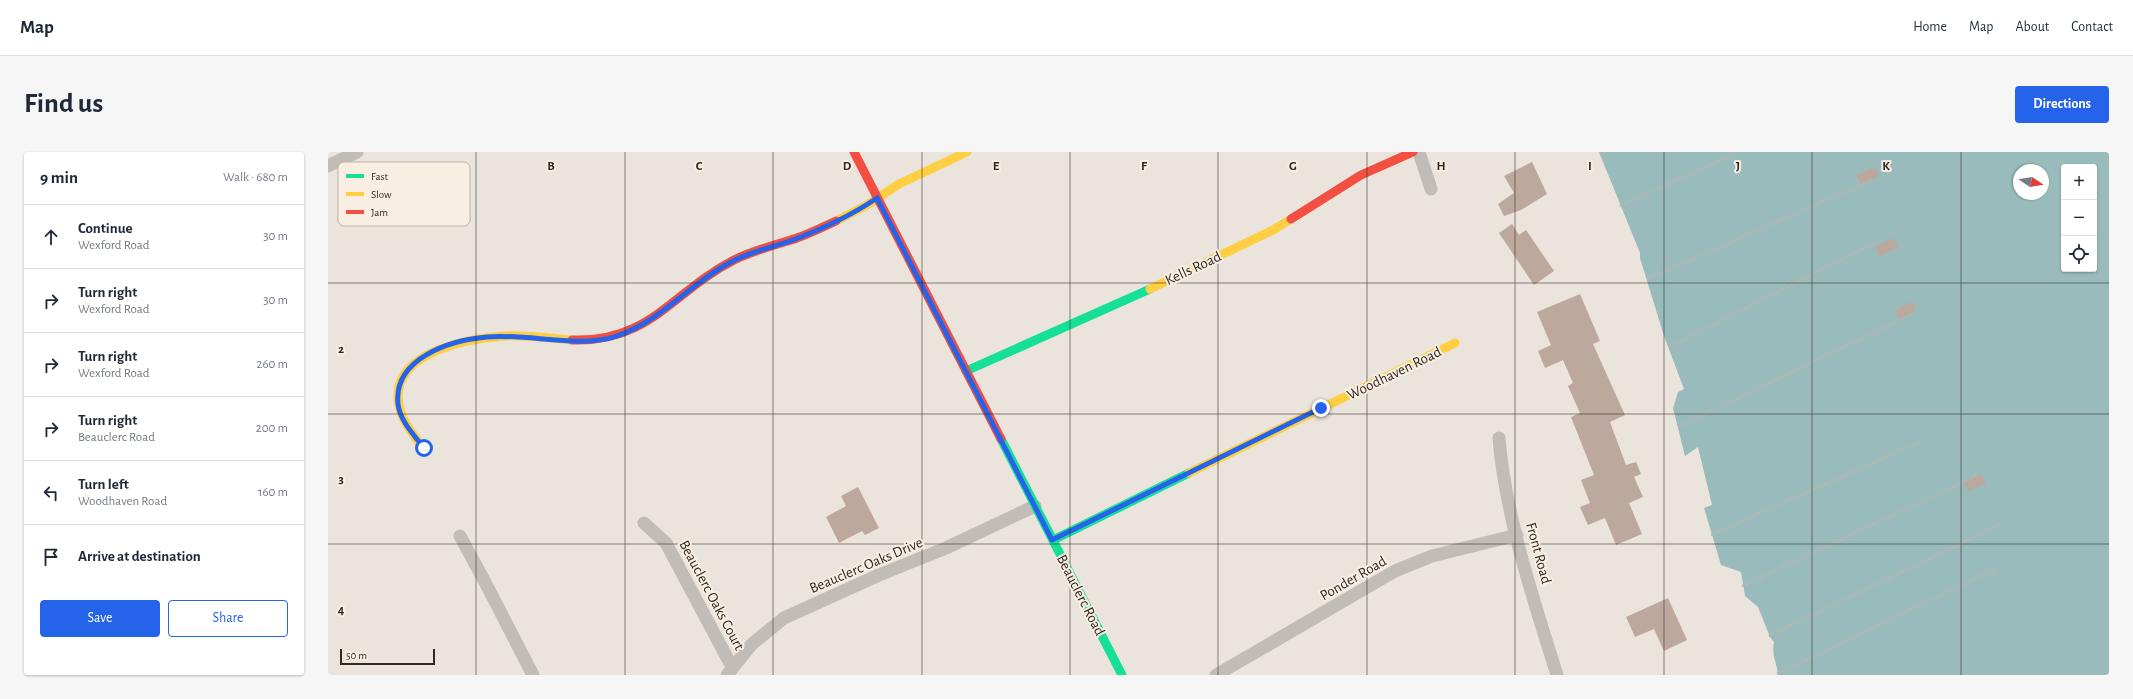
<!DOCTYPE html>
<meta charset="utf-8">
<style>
body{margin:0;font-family:"Alegreya Sans",sans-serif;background:#f6f6f7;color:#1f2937}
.controls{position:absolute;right:12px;top:12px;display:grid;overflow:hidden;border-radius:4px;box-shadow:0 1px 3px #0004}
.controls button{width:36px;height:36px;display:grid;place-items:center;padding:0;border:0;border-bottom:1px solid #e0e1e3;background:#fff;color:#1f2937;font:20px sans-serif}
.compass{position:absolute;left:1685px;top:12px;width:36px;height:36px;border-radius:50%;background:#fff;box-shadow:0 1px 3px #0004;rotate:102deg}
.scale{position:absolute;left:12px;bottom:10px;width:95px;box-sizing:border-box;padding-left:4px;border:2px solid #322925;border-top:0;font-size:11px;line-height:14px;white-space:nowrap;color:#322925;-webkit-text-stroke:3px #f8eee2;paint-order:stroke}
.stop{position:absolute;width:12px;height:12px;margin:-9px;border:3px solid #2563eb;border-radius:50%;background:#fff}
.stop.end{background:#2563eb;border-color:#fff;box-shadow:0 1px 4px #0008}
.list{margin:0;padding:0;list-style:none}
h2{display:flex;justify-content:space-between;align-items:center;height:52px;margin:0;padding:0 16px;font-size:17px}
h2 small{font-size:13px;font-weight:400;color:#747a83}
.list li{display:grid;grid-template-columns:26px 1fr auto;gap:12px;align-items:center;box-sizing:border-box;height:64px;padding:0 16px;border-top:1px solid #e0e1e3}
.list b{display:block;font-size:15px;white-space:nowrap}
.list p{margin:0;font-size:13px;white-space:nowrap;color:#747a83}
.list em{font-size:13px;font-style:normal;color:#747a83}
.actions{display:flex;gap:8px;padding:12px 16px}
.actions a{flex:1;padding:9px 0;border:1px solid #2563eb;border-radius:4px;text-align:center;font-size:14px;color:#2563eb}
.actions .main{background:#2563eb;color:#fff}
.icon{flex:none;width:22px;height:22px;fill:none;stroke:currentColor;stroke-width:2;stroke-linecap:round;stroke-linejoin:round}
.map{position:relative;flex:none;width:1781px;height:523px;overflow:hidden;border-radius:4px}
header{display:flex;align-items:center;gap:24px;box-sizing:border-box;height:56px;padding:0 20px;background:#fff;border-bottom:1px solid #e0e1e3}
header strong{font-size:19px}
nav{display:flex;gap:22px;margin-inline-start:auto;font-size:14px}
.intro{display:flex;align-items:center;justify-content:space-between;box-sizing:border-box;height:96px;padding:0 24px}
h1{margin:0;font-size:28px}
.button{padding:10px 18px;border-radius:4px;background:#2563eb;color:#fff;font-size:14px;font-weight:700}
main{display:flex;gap:24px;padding:0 24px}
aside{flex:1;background:#fff;border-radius:4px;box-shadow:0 1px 3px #0004}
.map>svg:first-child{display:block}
.water{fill:#9abbbb;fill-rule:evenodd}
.building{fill:#bda89e}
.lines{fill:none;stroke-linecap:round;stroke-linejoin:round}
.path{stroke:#bbb4af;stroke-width:2.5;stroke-dasharray:2 2;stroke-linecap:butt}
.street{stroke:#c2bcb6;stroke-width:13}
.fast{stroke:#16e098;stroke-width:9}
.slow{stroke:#ffcf43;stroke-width:9}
.jam{stroke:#f24e42;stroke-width:9}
.route{stroke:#2563eb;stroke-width:5}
.grid{fill:none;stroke:#322925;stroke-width:1;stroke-opacity:0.55}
.labels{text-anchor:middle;stroke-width:4;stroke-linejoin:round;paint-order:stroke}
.street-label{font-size:15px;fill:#322925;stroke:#f8eee2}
.key{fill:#f8eee2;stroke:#bdb3a9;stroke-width:1}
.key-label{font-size:11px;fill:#322925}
.grid-label{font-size:13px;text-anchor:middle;font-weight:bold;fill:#322925;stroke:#f8eee2;stroke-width:4;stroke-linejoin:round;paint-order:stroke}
</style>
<header>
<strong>Map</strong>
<nav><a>Home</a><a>Map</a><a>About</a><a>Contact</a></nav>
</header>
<div class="intro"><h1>Find us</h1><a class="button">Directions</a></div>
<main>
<aside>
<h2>9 min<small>Walk · 680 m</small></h2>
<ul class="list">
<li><svg class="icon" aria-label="ahead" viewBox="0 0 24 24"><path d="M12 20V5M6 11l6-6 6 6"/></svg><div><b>Continue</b><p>Wexford Road</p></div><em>30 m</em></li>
<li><svg class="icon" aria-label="right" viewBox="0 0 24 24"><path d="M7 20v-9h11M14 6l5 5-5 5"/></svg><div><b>Turn right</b><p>Wexford Road</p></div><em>30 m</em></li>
<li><svg class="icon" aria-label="right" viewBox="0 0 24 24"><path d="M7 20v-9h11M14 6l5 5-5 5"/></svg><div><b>Turn right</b><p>Wexford Road</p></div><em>260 m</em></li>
<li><svg class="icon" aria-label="right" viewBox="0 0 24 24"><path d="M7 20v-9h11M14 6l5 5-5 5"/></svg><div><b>Turn right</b><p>Beauclerc Road</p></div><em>200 m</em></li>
<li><svg class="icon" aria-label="left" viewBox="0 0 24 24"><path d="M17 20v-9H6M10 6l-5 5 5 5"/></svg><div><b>Turn left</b><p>Woodhaven Road</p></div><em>160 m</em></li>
<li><svg class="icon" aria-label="arrive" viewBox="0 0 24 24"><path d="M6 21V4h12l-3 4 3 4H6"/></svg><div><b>Arrive at destination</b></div></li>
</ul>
<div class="actions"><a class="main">Save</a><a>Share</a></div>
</aside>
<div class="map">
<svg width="1781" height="523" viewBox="0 0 1781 523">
<rect width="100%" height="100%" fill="#eae4dd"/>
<path class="water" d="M1271,0H1781V523H1450C1449,511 1443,502 1446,490L1442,485L1430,455L1417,444L1413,420L1393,413L1376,356L1384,353L1370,295L1357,304L1345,256L1350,240L1356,237L1336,184L1312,106V101ZM1736,15H1766V117H1736ZM1691,18H1715V42H1691Z"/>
<g class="building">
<polygon points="1204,10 1219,42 1193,58 1176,64 1170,52 1186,41 1176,24"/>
<polygon points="1547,15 1551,24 1533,32 1528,23"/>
<polygon points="1184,72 1191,83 1198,78 1226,119 1206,133 1171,81"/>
<polygon points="1565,86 1570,95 1551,105 1547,95"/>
<polygon points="1252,142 1272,189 1265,192 1297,263 1282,270 1298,313 1308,310 1313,322 1306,325 1315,345 1301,351 1314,382 1288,393 1277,366 1260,373 1252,355 1262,351 1253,328 1266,323 1243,265 1252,261 1240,234 1245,231 1235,208 1217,216 1210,199 1223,193 1209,160"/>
<polygon points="1584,150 1588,158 1571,167 1566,158"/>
<polygon points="1653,322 1658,331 1640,339 1636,330"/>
<polygon points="530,335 551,376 537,383 534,379 511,391 498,365 518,354 513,344"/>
<polygon points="1340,446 1359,488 1336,499 1326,477 1307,485 1298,465"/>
</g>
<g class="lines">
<g class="path">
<polyline points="1272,3 1279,0"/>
<polyline points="1292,54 1411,0"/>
<polyline points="1319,127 1544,28"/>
<polyline points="1341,195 1553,88"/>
<polyline points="1350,275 1582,163"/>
<polyline points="1383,383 1592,290"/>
<polyline points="1414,434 1648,324 1646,319"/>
<polyline points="1441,484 1675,371"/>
<polyline points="1449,522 1665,418 1668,423"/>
</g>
<g class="street">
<polyline points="1091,0 1103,37"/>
<polyline points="0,14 29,0"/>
<path d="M1171,286C1177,363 1206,449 1229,523"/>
<polyline points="316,371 338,391 404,515"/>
<polyline points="132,384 157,430 205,523"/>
<polyline points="399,523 424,492 456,466 551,423 618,396 707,354"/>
<polyline points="888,523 1067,419 1104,404 1189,383"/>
</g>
<g class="fast">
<polyline points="638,219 822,137"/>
<polyline points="673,287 794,523"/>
<polyline points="725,388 861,321"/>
</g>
<g class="slow">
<polyline points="508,69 539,53 571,32 639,0"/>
<polyline points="822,137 945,78 963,67"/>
<path d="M95,296C84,281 70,264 70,245C69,199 142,186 177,184C199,183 221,186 244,188"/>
<polyline points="861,321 1127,191"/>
</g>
<g class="jam">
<polyline points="526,0 673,287"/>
<polyline points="963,67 1033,23 1085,0"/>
<path d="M244,188C322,191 345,139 406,108C426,98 448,93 469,86C483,81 495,75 508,69"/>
</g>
</g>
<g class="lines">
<path class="route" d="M96,296C86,283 72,269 70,252C65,206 123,188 159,185C200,181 250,197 289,184C335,168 363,130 405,109C424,99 446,95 465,88C494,77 524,63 549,46L724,388L993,256"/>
</g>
<path class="grid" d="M148,0V523M297,0V523M445,0V523M594,0V523M742,0V523M890,0V523M1039,0V523M1187,0V523M1336,0V523M1484,0V523M1633,0V523M0,131H1781M0,262H1781M0,392H1781"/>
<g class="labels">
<g class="street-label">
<text transform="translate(865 116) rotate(-25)" y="5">Kells Road</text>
<text transform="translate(1066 221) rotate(-26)" y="5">Woodhaven Road</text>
<text transform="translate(1211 401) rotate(75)" y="5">Front Road</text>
<text transform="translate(538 413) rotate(-23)" y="5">Beauclerc Oaks Drive</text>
<text transform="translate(1025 426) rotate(-30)" y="5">Ponder Road</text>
<text transform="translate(384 443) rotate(62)" y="5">Beauclerc Oaks Court</text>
<text transform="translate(753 443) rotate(63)" y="5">Beauclerc Road</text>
</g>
</g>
<rect x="10" y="10" width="132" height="64" rx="6" class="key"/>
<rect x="18" y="22" width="18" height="4" fill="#16e098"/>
<rect x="18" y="40" width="18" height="4" fill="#ffcf43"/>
<rect x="18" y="58" width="18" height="4" fill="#f24e42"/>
<g class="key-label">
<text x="43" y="28">Fast</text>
<text x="43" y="46">Slow</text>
<text x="43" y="64">Jam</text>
</g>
<g class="grid-label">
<text x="223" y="18">B</text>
<text x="371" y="18">C</text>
<text x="519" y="18">D</text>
<text x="668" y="18">E</text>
<text x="816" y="18">F</text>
<text x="965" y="18">G</text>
<text x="1113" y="18">H</text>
<text x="1262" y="18">I</text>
<text x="1410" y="18">J</text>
<text x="1558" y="18">K</text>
<text x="13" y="201">2</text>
<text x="13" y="331">3</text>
<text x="13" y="462">4</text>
</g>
</svg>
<div class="controls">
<button>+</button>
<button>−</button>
<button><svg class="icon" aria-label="locate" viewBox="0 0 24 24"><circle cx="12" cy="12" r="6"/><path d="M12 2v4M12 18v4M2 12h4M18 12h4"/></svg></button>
</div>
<svg class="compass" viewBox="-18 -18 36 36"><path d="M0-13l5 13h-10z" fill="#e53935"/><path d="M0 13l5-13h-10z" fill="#747a83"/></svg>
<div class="scale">50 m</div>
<div class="stop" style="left:96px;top:296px"></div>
<div class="stop end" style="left:993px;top:256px"></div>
</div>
</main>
